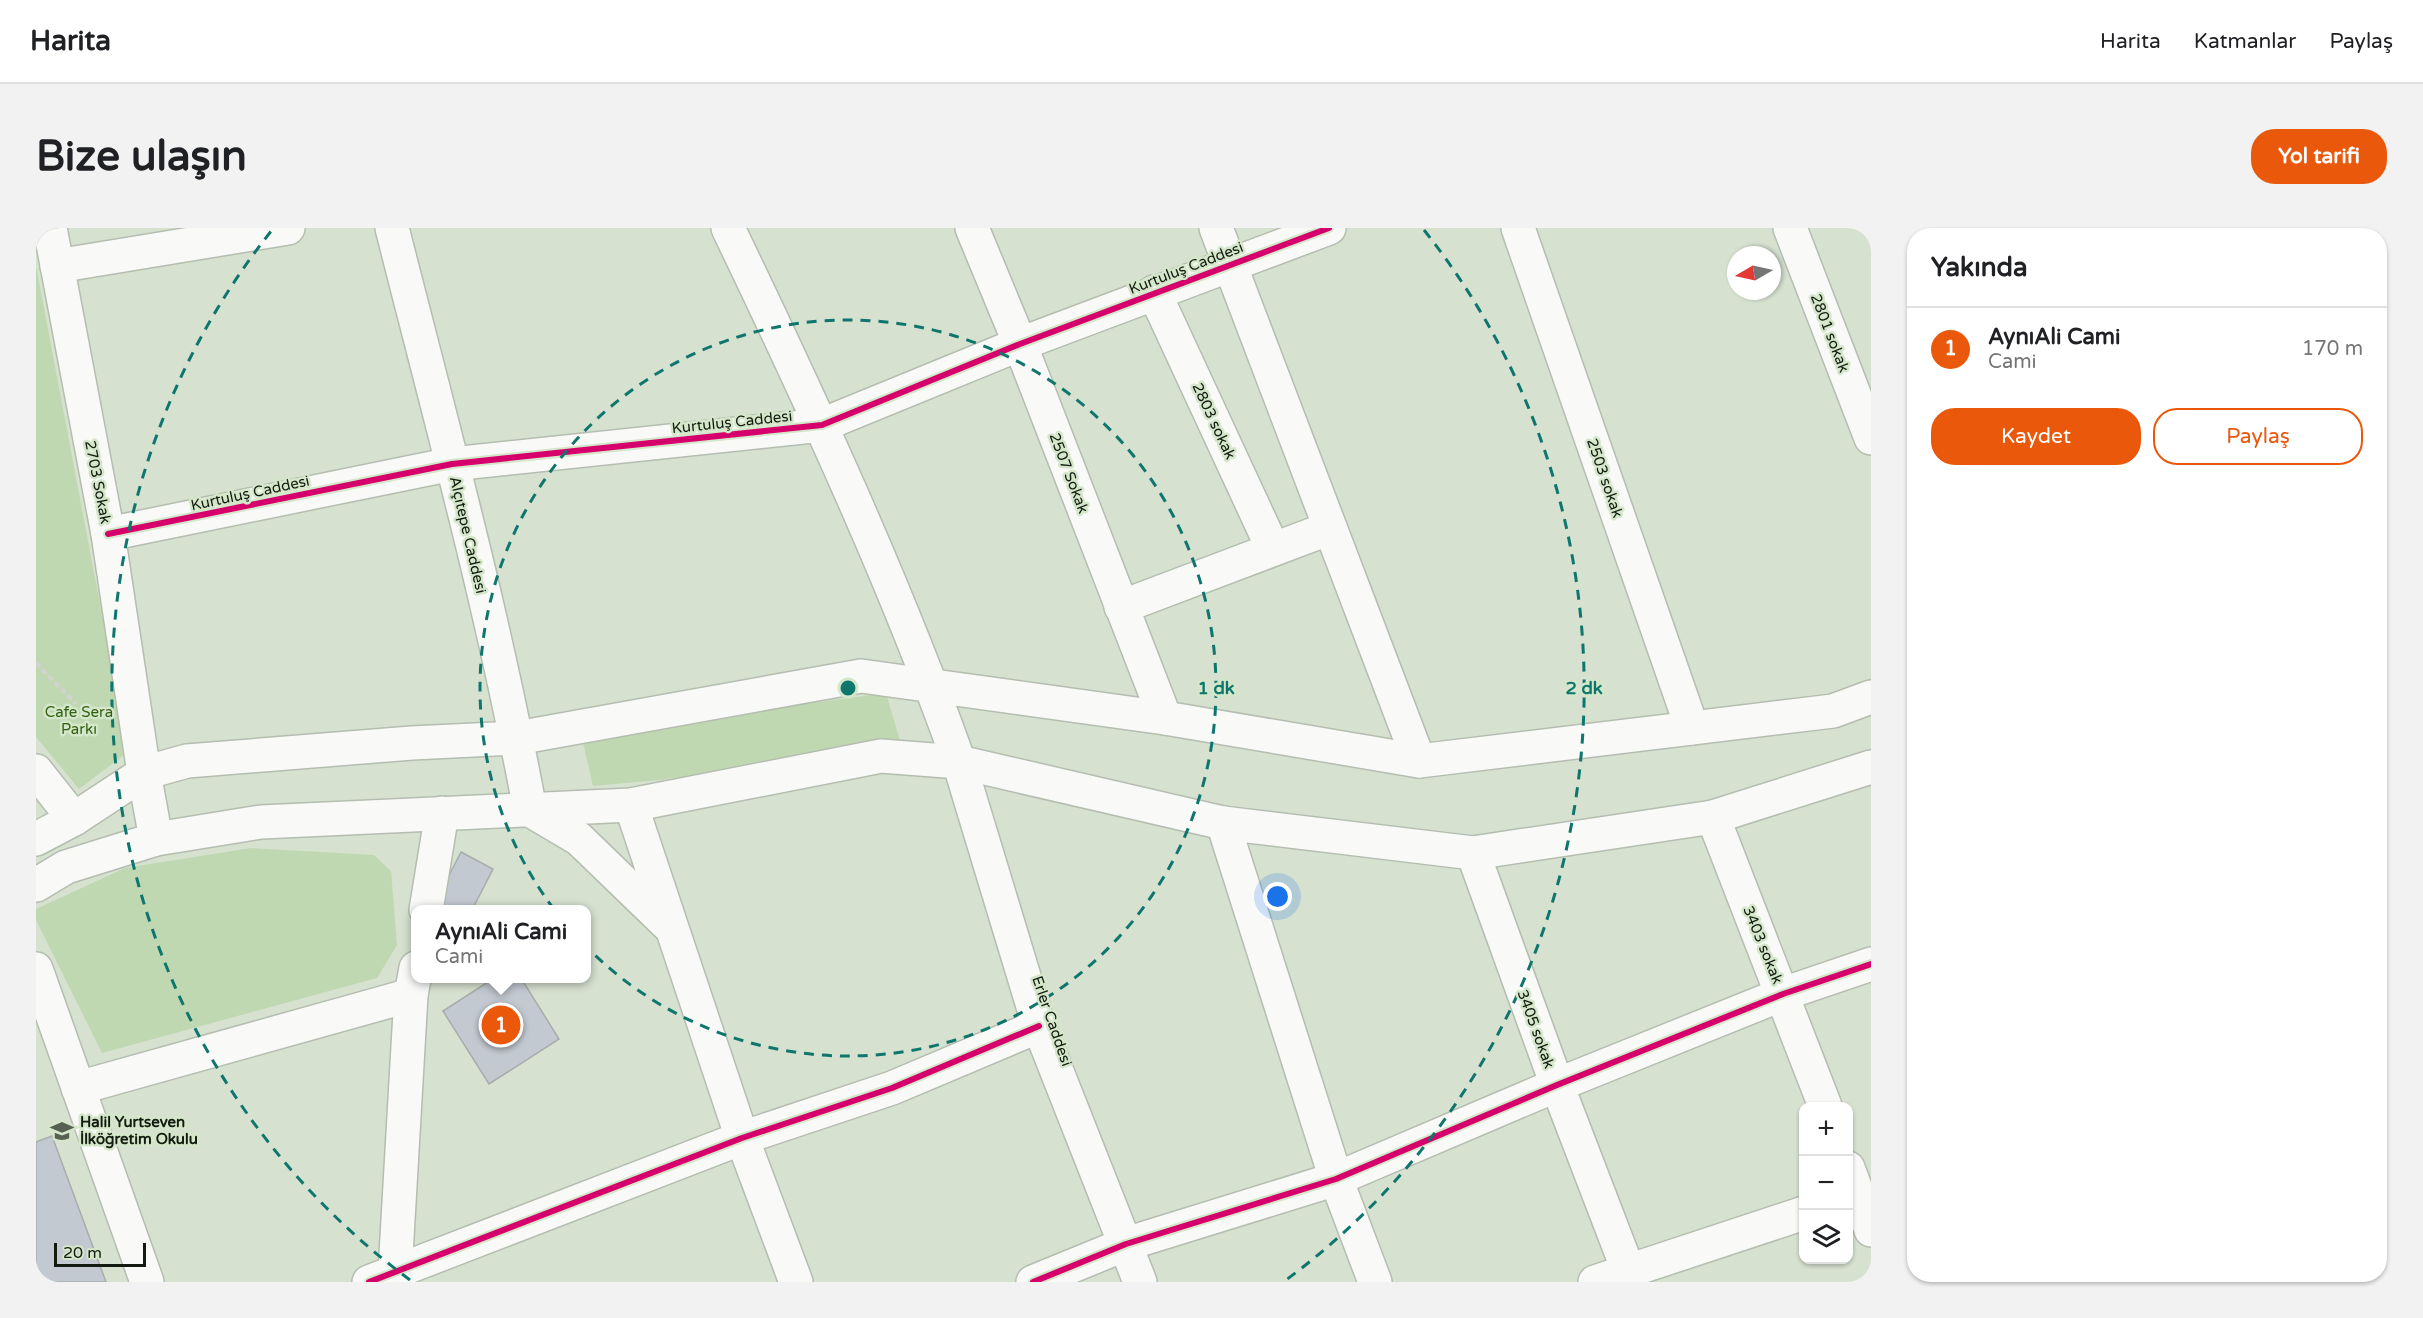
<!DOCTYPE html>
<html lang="tr">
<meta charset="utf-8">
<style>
body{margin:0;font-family:"Varela Round",sans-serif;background:#f2f2f2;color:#202124}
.controls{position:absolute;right:18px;bottom:18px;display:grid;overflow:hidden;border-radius:12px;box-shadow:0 2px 4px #0004}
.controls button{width:54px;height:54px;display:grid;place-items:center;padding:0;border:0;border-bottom:2px solid #e0e0e0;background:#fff;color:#202124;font:30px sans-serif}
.compass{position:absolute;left:1691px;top:18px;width:54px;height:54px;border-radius:50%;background:#fff;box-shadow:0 2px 4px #0004;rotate:261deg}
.scale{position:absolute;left:18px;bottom:15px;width:92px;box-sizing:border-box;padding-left:6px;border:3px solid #131a10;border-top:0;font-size:16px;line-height:21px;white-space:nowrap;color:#131a10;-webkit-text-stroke:4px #d4e7ca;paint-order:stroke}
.you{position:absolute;left:1242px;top:669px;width:21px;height:21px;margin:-15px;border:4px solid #fff;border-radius:50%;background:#1a73e8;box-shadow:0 0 0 9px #1a73e833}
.badge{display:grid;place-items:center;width:39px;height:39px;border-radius:50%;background:#ea580c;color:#fff;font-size:20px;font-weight:700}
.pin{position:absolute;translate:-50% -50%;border:3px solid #fff;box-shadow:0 2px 6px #0006}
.popup{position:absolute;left:375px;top:677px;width:180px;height:78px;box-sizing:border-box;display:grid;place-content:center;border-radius:12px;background:#fff;filter:drop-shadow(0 2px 4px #0005);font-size:20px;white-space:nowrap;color:#757577}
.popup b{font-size:22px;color:#202124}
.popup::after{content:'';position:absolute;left:50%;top:100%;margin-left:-12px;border:12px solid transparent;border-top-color:#fff}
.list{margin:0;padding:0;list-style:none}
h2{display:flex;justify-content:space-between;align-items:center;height:78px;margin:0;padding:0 24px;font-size:26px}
h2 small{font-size:20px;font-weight:400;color:#757577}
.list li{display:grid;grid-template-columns:39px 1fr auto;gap:18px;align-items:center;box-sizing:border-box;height:84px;padding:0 24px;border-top:2px solid #e0e0e0}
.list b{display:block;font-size:22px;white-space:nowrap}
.list p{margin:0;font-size:20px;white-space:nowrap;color:#757577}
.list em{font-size:20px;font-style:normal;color:#757577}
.actions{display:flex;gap:12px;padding:18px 24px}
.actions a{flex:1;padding:14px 0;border:2px solid #ea580c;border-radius:24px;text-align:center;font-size:21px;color:#ea580c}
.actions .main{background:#ea580c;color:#fff}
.icon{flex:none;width:33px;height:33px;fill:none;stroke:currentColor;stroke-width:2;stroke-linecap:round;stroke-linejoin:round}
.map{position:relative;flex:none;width:1835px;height:1054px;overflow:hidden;border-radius:24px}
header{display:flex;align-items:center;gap:36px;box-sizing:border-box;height:84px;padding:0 30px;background:#fff;border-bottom:2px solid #e0e0e0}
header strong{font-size:28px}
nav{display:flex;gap:33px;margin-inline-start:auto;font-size:21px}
.intro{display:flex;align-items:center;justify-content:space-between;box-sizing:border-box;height:144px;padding:0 36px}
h1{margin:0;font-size:42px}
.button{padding:15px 27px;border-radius:24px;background:#ea580c;color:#fff;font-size:21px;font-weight:700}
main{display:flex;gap:36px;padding:0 36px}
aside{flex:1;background:#fff;border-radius:24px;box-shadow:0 2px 4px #0004}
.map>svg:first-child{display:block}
.green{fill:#bfd8b2}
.building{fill:#c3c9d1;stroke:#a7adab;stroke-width:1.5}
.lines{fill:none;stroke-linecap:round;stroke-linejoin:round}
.minor-casing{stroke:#b5bdb0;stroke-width:36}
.major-casing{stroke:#b5bdb0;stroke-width:36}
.path{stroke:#d0d3ce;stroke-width:4;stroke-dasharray:6 3;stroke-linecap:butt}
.minor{stroke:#f9faf8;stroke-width:33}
.major{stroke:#f9faf8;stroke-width:33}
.cycleway-casing{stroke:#d4e7ca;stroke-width:10}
.cycleway{stroke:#d6006c;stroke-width:6}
.ring{fill:none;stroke:#0f766e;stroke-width:3;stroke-dasharray:10 8}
.labels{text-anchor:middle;stroke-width:5;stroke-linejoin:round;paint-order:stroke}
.street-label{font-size:15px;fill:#131a10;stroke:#d4e7ca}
.park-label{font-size:15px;fill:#345f11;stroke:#d4e7ca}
.poi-label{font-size:15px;font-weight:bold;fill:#131a10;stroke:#d4e7ca;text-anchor:start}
.centre{fill:#0f766e;stroke:#d4e7ca;stroke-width:3}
.ring-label{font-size:18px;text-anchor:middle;font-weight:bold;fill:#0f766e;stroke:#d4e7ca;stroke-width:5;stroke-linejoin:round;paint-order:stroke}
</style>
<header>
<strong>Harita</strong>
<nav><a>Harita</a><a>Katmanlar</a><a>Paylaş</a></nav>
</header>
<div class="intro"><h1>Bize ulaşın</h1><a class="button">Yol tarifi</a></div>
<main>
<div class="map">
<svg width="1835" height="1054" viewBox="0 0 1835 1054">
<rect width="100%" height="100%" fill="#d6e1d0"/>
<g class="green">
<polygon points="0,38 92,524 43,561 0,509"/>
<polygon points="850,465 866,520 623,552 557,558 545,506"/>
<polygon points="215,620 338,627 355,643 361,717 341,750 66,825 0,692 0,681 89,640"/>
</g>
<g class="building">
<polygon points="425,624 457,641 436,682 413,682 399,675"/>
<polygon points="458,750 485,750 523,811 453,856 407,783"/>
<polygon points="16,908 70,1054 0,1054 0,914"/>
</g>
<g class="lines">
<g class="minor-casing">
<g id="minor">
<polyline points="14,0 72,306 108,545"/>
<polyline points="936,0 984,116 1129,490"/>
<polyline points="1180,0 1383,533"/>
<polyline points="1482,0 1656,500"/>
<polyline points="1754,0 1835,210"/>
<polyline points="21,38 252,0"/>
<polyline points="1118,64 1237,321"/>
<polyline points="72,306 416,236 786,197 984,116 1293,0"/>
<polyline points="1085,379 1294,300"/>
<polyline points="923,534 1003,798 1104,1054"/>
<polyline points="0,543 38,591"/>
<polyline points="595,577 706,910 760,1054"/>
<polyline points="494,582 543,611 632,697"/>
<polyline points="1677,589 1789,878"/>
<polyline points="1187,595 1300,951 1339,1054"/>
<polyline points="1437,625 1521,857 1592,1042"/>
<polyline points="390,682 406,585"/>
<polyline points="0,741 111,1054"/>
<polyline points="375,767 380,740"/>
<polyline points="42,860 375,767 359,1044 361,1054"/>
<polyline points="1812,940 1835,1002"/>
<polyline points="333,1054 706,910 856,860 1003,798"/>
<polyline points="997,1054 1090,1016 1300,951 1521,857 1747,766 1835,736"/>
<polyline points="1559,1054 1768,985"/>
</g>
</g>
<g class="major-casing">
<g id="major">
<path d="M356,0C405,193 458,386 494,582"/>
<path d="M692,0C776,175 858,351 923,534"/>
<polyline points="108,545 120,611"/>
<polyline points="0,611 38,591 108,545 151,533 376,515 481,510 825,448 1129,490 1383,533 1797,483 1835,469"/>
<polyline points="0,657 30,639 120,611 225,594 595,577 845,528 923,534 1187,595 1437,625 1677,589 1835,539"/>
</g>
</g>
<polyline class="path" points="0,435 40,476"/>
<use href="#minor" class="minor"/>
<use href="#major" class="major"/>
<g class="cycleway-casing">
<g id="cycleway">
<polyline points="72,306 416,236 786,197 984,116 1293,0"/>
<polyline points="333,1054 706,910 856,860 1003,798"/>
<polyline points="997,1054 1090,1016 1300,951 1521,857 1747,766 1835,736"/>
</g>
</g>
<use href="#cycleway" class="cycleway"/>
</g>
<g class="ring">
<circle cx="812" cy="460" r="368"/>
<path d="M374 1052A736 736 0 0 1 236 2M1388 2A736 736 0 0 1 1250 1052"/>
</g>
<defs>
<g id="school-bare" transform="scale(1.8)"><path d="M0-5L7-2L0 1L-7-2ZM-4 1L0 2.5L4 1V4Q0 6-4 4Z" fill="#576053" stroke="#d4e7ca" stroke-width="2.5" paint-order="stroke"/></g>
</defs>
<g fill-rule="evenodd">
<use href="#school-bare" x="26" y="903"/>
</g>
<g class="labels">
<g class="street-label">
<text transform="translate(1150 40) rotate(-21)" y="5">Kurtuluş Caddesi</text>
<text transform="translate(1794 105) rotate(69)" y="5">2801 sokak</text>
<text transform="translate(1178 193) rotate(65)" y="5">2803 sokak</text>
<text transform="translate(696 194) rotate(-6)" y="5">Kurtuluş Caddesi</text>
<text transform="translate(1033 245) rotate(69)" y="5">2507 Sokak</text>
<text transform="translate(1569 250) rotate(71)" y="5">2503 sokak</text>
<text transform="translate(62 254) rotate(79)" y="5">2703 Sokak</text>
<text transform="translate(214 265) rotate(-12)" y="5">Kurtuluş Caddesi</text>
<text transform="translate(432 307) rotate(77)" y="5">Alçıtepe Caddesi</text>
<text transform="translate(1727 717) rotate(68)" y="5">3403 sokak</text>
<text transform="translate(1016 793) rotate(71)" y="5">Erler Caddesi</text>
<text transform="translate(1500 801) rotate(70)" y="5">3405 sokak</text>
</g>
<g class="park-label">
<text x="43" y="489">Cafe Sera<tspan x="43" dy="17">Parkı</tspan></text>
</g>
<g class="poi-label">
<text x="44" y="899">Halil Yurtseven<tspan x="44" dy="17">İlköğretim Okulu</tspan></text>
</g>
</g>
<circle cx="812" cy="460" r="9" class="centre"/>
<g class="ring-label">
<text x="1180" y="466">1 dk</text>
<text x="1548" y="466">2 dk</text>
</g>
</svg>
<div class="controls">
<button>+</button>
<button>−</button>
<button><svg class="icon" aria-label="layers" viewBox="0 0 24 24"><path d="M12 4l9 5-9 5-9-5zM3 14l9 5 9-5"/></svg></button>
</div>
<svg class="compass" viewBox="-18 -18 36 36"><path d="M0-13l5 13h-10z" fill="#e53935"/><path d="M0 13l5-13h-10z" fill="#757577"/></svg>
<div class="scale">20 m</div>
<div class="you"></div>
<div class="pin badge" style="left:465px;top:797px">1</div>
<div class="popup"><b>AynıAli Cami</b>Cami</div>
</div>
<aside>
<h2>Yakında<small></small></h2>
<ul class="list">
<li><span class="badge">1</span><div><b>AynıAli Cami</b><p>Cami</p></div><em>170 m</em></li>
</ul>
<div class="actions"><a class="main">Kaydet</a><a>Paylaş</a></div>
</aside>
</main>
